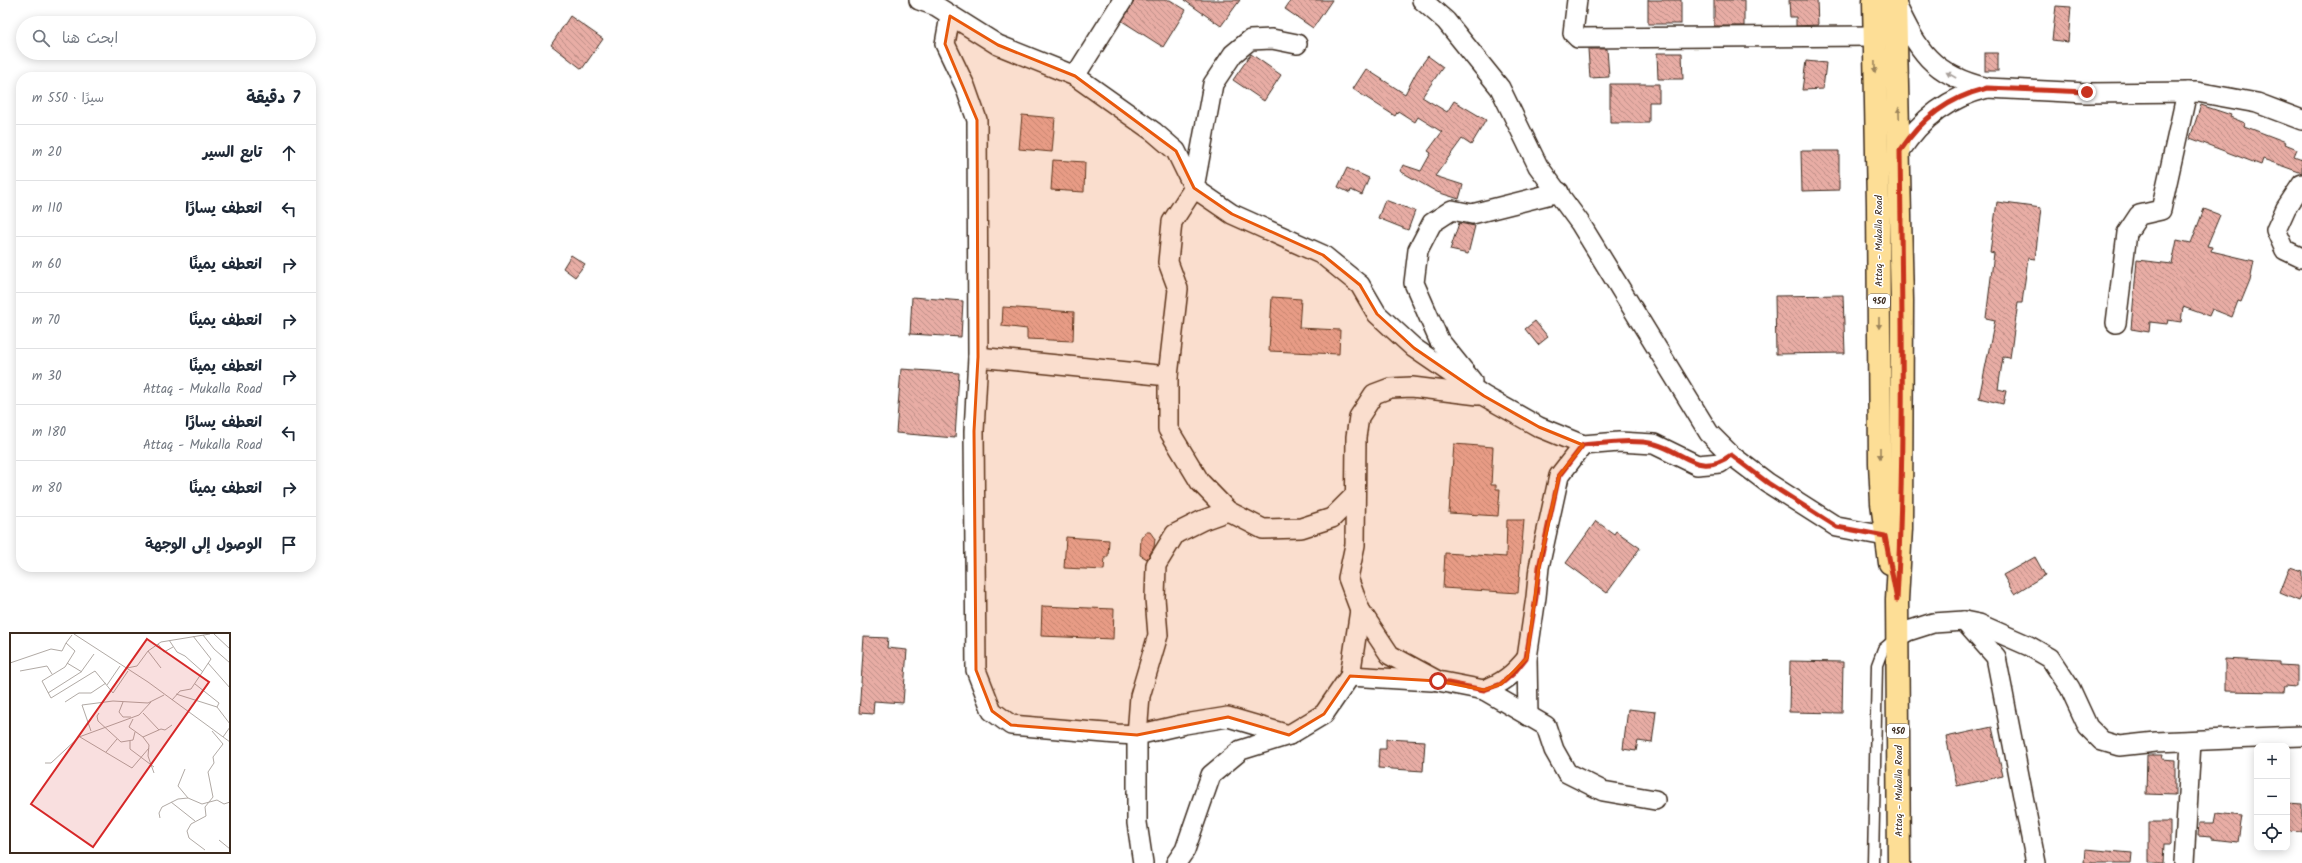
<!DOCTYPE html>
<html lang="ar">
<meta charset="utf-8">
<style>
body{margin:0;font-family:Kalam,"Playpen Sans Arabic",sans-serif;background:#f6f6f7;color:#1f2937;direction:rtl}
.controls{position:absolute;right:12px;bottom:12px;display:grid;overflow:hidden;border-radius:8px;box-shadow:0 2px 10px #0003}
.controls button{width:36px;height:36px;display:grid;place-items:center;padding:0;border:0;border-bottom:1px solid #e0e1e3;background:#fff;color:#1f2937;font:20px sans-serif}
.stop{position:absolute;width:12px;height:12px;margin:-9px;border:3px solid #c8321e;border-radius:50%;background:#fff}
.stop.end{background:#c8321e;border-color:#fff;box-shadow:0 1px 4px #0008}
.list{margin:0;padding:0;list-style:none}
h2{display:flex;justify-content:space-between;align-items:center;height:52px;margin:0;padding:0 16px;font-size:17px}
h2 small{font-size:13px;font-weight:400;color:#747a83}
.list li{display:grid;grid-template-columns:26px 1fr auto;gap:12px;align-items:center;box-sizing:border-box;height:56px;padding:0 16px;border-top:1px solid #e0e1e3}
.list b{display:block;font-size:15px;white-space:nowrap}
.list p{margin:0;font-size:13px;white-space:nowrap;color:#747a83}
.list em{font-size:13px;font-style:normal;color:#747a83}
.icon{flex:none;width:22px;height:22px;fill:none;stroke:currentColor;stroke-width:2;stroke-linecap:round;stroke-linejoin:round}
.map{position:relative;flex:none;width:2302px;height:863px;overflow:hidden;direction:ltr}
.search{position:absolute;background:#fff;box-shadow:0 2px 10px #0003;left:16px;top:16px;width:300px;height:44px;display:flex;align-items:center;gap:10px;box-sizing:border-box;padding:0 14px;border-radius:22px;color:#747a83;font-size:15px}
.panel{position:absolute;background:#fff;box-shadow:0 2px 10px #0003;left:16px;top:72px;width:300px;height:500px;border-radius:16px;direction:rtl}
.map>svg:first-child{display:block}
.building{fill:url(#building-back-hatch);stroke:#3b2a1e}
.lines{fill:none;stroke-linecap:round;stroke-linejoin:round}
.lane-casing{stroke:#3b2a1e;stroke-width:13}
.street-casing{stroke:#3b2a1e;stroke-width:22}
.primary-casing{stroke:#3b2a1e;stroke-width:25}
.lane{stroke:#fff;stroke-width:10}
.street{stroke:#fff;stroke-width:19}
.primary{stroke:#fdde96;stroke-width:22}
.oneway{fill:#9c845a}
.oneway2{fill:#a79f9a}
.route{stroke:#c8321e;stroke-width:5}
.marked{fill:#e8590c;fill-opacity:0.2;stroke:#e8590c;stroke-width:3;stroke-linejoin:round}
.labels{text-anchor:middle;stroke-width:3;stroke-linejoin:round;paint-order:stroke}
.shield{fill:#fff;stroke:#766a62;stroke-width:1}
.shield-label{font-size:9px;font-weight:bold;fill:#3b2a1e}
.street-label{font-size:10px;fill:#3b2a1e;stroke:#fff}
.inset-road{fill:none;stroke:#b1aaa5;stroke-width:1}
.view{fill:#d62828;fill-opacity:0.15;stroke:#d62828;stroke-width:2}
.inset-edge{fill:none;stroke:#3b2a1e;stroke-width:2}
</style>
<div class="map">
<svg width="2302" height="863" viewBox="0 0 2302 863">
<defs>
<pattern id="building-back-hatch" width="6" height="6" patternUnits="userSpaceOnUse"><rect width="6" height="6" fill="#e8ada5"/><path d="M-1 5l2 2M0 0l6 6M5-1l2 2" fill="none" stroke="#bd8d86"/></pattern>
</defs>
<rect width="100%" height="100%" fill="#fff"/>
<filter id="ink" filterUnits="userSpaceOnUse"><feTurbulence type="fractalNoise" baseFrequency=".025" numOctaves="2"/><feDisplacementMap in="SourceGraphic" scale="8" xChannelSelector="R" yChannelSelector="G"/><feConvolveMatrix kernelMatrix="1 2 1 2 8 2 1 2 1" color-interpolation-filters="sRGB"/></filter>
<g filter="url(#ink)">
<g class="building">
<polygon points="1135,0 1170,0 1186,10 1163,47 1122,21"/>
<polygon points="1184,0 1240,0 1221,26"/>
<polygon points="1291,0 1332,0 1313,28 1285,9"/>
<rect x="1648" y="0" width="33" height="24"/>
<rect x="1714" y="0" width="30" height="26"/>
<polygon points="1789,0 1817,0 1818,25 1796,26 1796,17 1790,17"/>
<polygon points="2056,6 2071,7 2068,42 2052,40"/>
<polygon points="570,16 603,39 582,69 551,45"/>
<polygon points="1588,49 1607,49 1609,77 1590,78"/>
<polygon points="1657,53 1682,53 1683,79 1658,79"/>
<rect x="1985" y="53" width="13" height="18"/>
<polygon points="1251,54 1281,75 1264,101 1233,80"/>
<polygon points="1428,56 1443,67 1422,97 1447,112 1454,101 1486,120 1471,145 1462,139 1435,176 1463,185 1459,199 1437,192 1400,171 1403,165 1421,171 1431,153 1428,151 1442,132 1418,117 1415,122 1398,111 1395,116 1353,89 1366,69 1405,94 1417,71"/>
<polygon points="1806,61 1826,63 1823,89 1802,90"/>
<polygon points="1610,84 1659,84 1659,102 1649,102 1649,123 1610,123"/>
<polygon points="2201,105 2231,115 2230,117 2245,123 2244,126 2286,142 2285,144 2297,149 2294,156 2302,159 2302,173 2263,159 2261,165 2190,138"/>
<polygon points="1022,115 1055,118 1052,152 1019,149"/>
<polygon points="1801,151 1839,151 1839,190 1802,191"/>
<polygon points="1053,160 1085,162 1084,192 1051,190"/>
<polygon points="1347,168 1369,178 1362,195 1351,190 1350,193 1338,187"/>
<polygon points="1385,200 1415,211 1408,230 1378,218"/>
<polygon points="1997,202 2041,208 2035,259 2028,258 2022,303 2018,303 2010,358 2003,357 1998,389 2006,391 2003,404 1979,398 1995,320 1986,318 1994,253 1990,252"/>
<polygon points="2204,209 2220,215 2207,246 2212,247 2211,251 2254,261 2250,280 2241,302 2238,301 2232,317 2212,309 2209,316 2183,307 2181,322 2168,320 2167,324 2150,322 2149,332 2131,329 2137,260 2172,264 2177,240 2191,243"/>
<polygon points="1459,223 1475,226 1468,254 1450,250"/>
<polygon points="571,255 585,264 575,277 563,268"/>
<polygon points="1843,295 1845,353 1776,354 1775,296"/>
<polygon points="912,297 963,301 961,337 910,334"/>
<polygon points="1272,297 1301,299 1299,328 1340,330 1339,354 1269,351"/>
<polygon points="1003,307 1074,312 1073,341 1027,339 1027,329 1002,326"/>
<polygon points="1535,321 1548,337 1538,345 1525,329"/>
<polygon points="901,369 959,373 955,438 896,433"/>
<polygon points="1454,444 1493,447 1491,485 1496,485 1496,489 1500,489 1498,516 1449,513"/>
<polygon points="1507,520 1524,520 1518,593 1443,588 1445,553 1506,557"/>
<polygon points="1596,521 1614,534 1616,531 1640,548 1607,593 1566,563"/>
<polygon points="1146,532 1150,532 1155,539 1154,547 1147,559 1140,555 1141,538"/>
<polygon points="1066,537 1109,540 1108,557 1105,557 1104,570 1064,568"/>
<polygon points="2035,557 2045,575 2014,594 2003,575"/>
<polygon points="2290,567 2302,571 2302,594 2299,601 2280,593"/>
<polygon points="1042,606 1114,609 1113,639 1041,636"/>
<polygon points="864,637 888,638 887,648 907,650 903,703 874,701 873,714 859,713"/>
<polygon points="2225,659 2279,662 2279,665 2297,666 2297,687 2285,686 2284,692 2225,691"/>
<polygon points="1790,661 1843,662 1842,713 1789,712"/>
<polygon points="1628,709 1656,712 1652,743 1638,741 1636,751 1623,749"/>
<polygon points="1992,727 2003,776 1957,786 1946,737"/>
<polygon points="1386,739 1425,741 1423,771 1378,768 1379,749 1386,749"/>
<polygon points="2147,755 2163,755 2162,759 2175,760 2175,795 2146,794"/>
<polygon points="2287,803 2302,804 2302,832 2287,831"/>
<polygon points="2216,813 2242,816 2238,842 2212,839 2212,837 2198,836 2199,823 2214,823"/>
<polygon points="2149,822 2170,822 2170,844 2164,844 2163,863 2149,863"/>
<polygon points="2085,849 2132,853 2131,863 2084,863"/>
</g>
<g class="lines">
<g class="lane-casing">
<polyline id="lane" points="1873,863 1877,665 1883,649 1896,638"/>
</g>
<g class="street-casing">
<g id="street">
<polyline points="919,0 936,6 998,45 1075,76 1154,132 1176,151 1194,188 1232,214 1323,255 1360,285 1377,314 1414,348 1484,396 1539,427 1583,445 1619,442 1654,444 1697,465 1720,463 1731,455"/>
<polyline points="1422,0 1446,21 1500,88 1538,166 1580,223 1709,433 1731,455 1768,483 1837,527 1885,536"/>
<polyline points="1577,0 1573,33 1578,38 1874,36"/>
<path d="M1895,2C1918,50 1931,75 1987,88L2087,93L2197,92L2257,103L2302,120"/>
<polyline points="950,16 945,44 965,86 977,120 978,357 974,431 976,670 992,711 1011,725 1117,734 1137,735 1185,724 1228,717 1289,735"/>
<polyline points="1297,44 1272,39 1250,40 1233,54 1213,84 1194,188 1172,222 1168,262 1178,289 1168,376 1168,429 1200,482 1228,511 1263,529 1301,528 1332,518 1355,495"/>
<polyline points="1075,76 1123,0"/>
<path d="M1900,151C1922,118 1948,98 1987,88"/>
<polyline points="2302,184 2286,208 2276,230 2285,250 2302,258"/>
<polyline points="2116,323 2127,233 2139,215 2161,210 2187,92"/>
<polyline points="978,357 1168,376"/>
<polyline points="1472,381 1439,340 1414,283 1418,250 1432,223 1452,210 1472,214 1559,192"/>
<polyline points="1478,395 1412,387 1390,388 1374,394 1359,417 1356,437 1355,545 1348,578 1360,610 1390,655 1438,681 1484,690 1546,726 1554,750 1567,773 1603,791 1655,800"/>
<polyline points="1964,621 1996,657 2036,863"/>
<polyline points="1897,637 1908,631 1933,623 1964,621 1979,624 2029,646 2050,658 2070,688 2088,727 2102,741 2119,746 2156,742 2302,736"/>
<polyline points="1350,676 1432,681"/>
<path d="M1484,690C1503,683 1514,674 1527,658"/>
<polyline points="1528,716 1527,658 1536,597 1539,567 1559,476 1583,445"/>
<polyline points="1143,863 1137,823 1137,735 1140,696 1158,635 1155,598 1156,565 1175,534 1203,520 1228,511"/>
<polyline points="1176,863 1185,850 1211,775 1241,750 1289,735 1324,714 1350,676 1360,610"/>
<polyline points="2184,863 2191,742"/>
</g>
</g>
<g class="primary-casing">
<g id="primary">
<polyline points="1874,0 1878,205 1880,463 1882,503 1890,563"/>
<polyline points="1895,0 1902,301 1901,528 1897,600 1899,863"/>
</g>
</g>
<use href="#lane" class="lane"/>
<use href="#street" class="street"/>
<use href="#primary" class="primary"/>
</g>
<defs><path id="oneway-solid" d="M-6-.8H1V-3.2L6.5 0L1 3.2V.8H-6Z"/></defs>
<g class="oneway">
<use href="#oneway-solid" transform="translate(1875 67) rotate(89)"/>
<use href="#oneway-solid" transform="translate(1899 113) rotate(-92)"/>
<use href="#oneway-solid" transform="translate(1879 323) rotate(90)"/>
<use href="#oneway-solid" transform="translate(1880 453) rotate(90)"/>
</g>
<use class="oneway2" href="#oneway-solid" transform="translate(1951 75) rotate(-150)"/>
</g>
<g class="lines" filter="url(#ink)">
<path class="route" d="M1438,681L1484,690L1501,684L1514,673L1526,658L1536,597L1539,567L1559,476L1583,445C1605,443 1633,439 1655,444C1685,452 1699,478 1731,455L1768,483L1837,527L1885,536L1897,600C1905,450 1902,301 1900,151C1922,118 1948,98 1987,88L2087,92"/>
</g>
<path class="marked" d="M950,16L998,45L1075,76L1176,151L1194,188L1232,214L1323,255L1360,285L1377,314L1414,348L1484,396L1539,427L1583,445L1559,476L1539,567L1527,658L1501,684L1484,690L1438,681L1350,676L1324,714L1289,735L1228,717L1137,735L1011,725L992,711L976,670L974,431L978,357L977,120L945,44Z"/>
<g class="labels">
<g class="shield">
<rect x="1868" y="294" width="22" height="14" rx="3"/>
<rect x="1887" y="724" width="22" height="14" rx="3"/>
</g>
<g class="shield-label">
<text x="1879" y="304">950</text>
<text x="1898" y="734">950</text>
</g>
<g class="street-label">
<text transform="translate(1878 241) rotate(-90)" y="4">Attaq - Mukalla Road</text>
<text transform="translate(1898 791) rotate(-90)" y="4">Attaq - Mukalla Road</text>
</g>
</g>
<g transform="translate(10 633)">
<rect width="220" height="220" fill="#fff"/>
<path class="inset-road" d="M64,1L138,49L220,109M204,1L220,16M62,2L56,10L65,18L55,34L32,48L41,65L85,38L103,60L118,38M193,2L204,16L220,30M159,7L167,19L175,23L193,39M148,11L154,19L163,14M138,18L151,35M0,30L41,16L52,18L56,10M57,30L72,39M198,30L220,55M117,35L127,33L138,18L151,9L200,1M10,38L37,33L42,41M185,51L209,70L207,74M97,52L110,33M38,60L71,39L84,21M166,61L207,74L220,91M162,67L170,58L181,56L201,26L183,3M55,69L69,60H81L96,50M113,69L109,79L113,84H121M89,80L87,83L88,88L111,109L123,107L125,99M133,80L149,97M123,86L119,94L133,104L151,96L155,97L162,92M81,98L72,72L103,68L138,70L154,62M70,104L122,135L139,115M133,104L139,112L138,123L144,140M213,104L220,94M120,108V116L144,134M96,119L107,106M35,130H41L69,104L129,82L141,69M175,136L168,153L178,165M161,169L185,188M150,185L149,180L152,174L168,166L178,165L192,171L207,167L214,171L220,169M209,207L220,216M195,217L179,205L177,198L181,191L196,183L195,174L203,164L198,139L204,130L203,124L213,111L202,98"/>
<path class="view" d="M137,6L199,49L83,214L21,171Z"/>
<rect width="220" height="220" class="inset-edge"/>
</g>
</svg>
<div class="controls">
<button>+</button>
<button>−</button>
<button><svg class="icon" aria-label="locate" viewBox="0 0 24 24"><circle cx="12" cy="12" r="6"/><path d="M12 2v4M12 18v4M2 12h4M18 12h4"/></svg></button>
</div>
<div class="stop" style="left:1438px;top:681px"></div>
<div class="stop end" style="left:2087px;top:92px"></div>
<div class="search"><svg class="icon" aria-label="search" viewBox="0 0 24 24"><circle cx="10" cy="10" r="6"/><path d="M15 15l6 6"/></svg>ابحث هنا</div>
<section class="panel">
<h2>7 دقيقة<small>سيرًا · 550 m</small></h2>
<ul class="list">
<li><svg class="icon" aria-label="ahead" viewBox="0 0 24 24"><path d="M12 20V5M6 11l6-6 6 6"/></svg><div><b>تابع السير</b></div><em>20 m</em></li>
<li><svg class="icon" aria-label="left" viewBox="0 0 24 24"><path d="M17 20v-9H6M10 6l-5 5 5 5"/></svg><div><b>انعطف يسارًا</b></div><em>110 m</em></li>
<li><svg class="icon" aria-label="right" viewBox="0 0 24 24"><path d="M7 20v-9h11M14 6l5 5-5 5"/></svg><div><b>انعطف يمينًا</b></div><em>60 m</em></li>
<li><svg class="icon" aria-label="right" viewBox="0 0 24 24"><path d="M7 20v-9h11M14 6l5 5-5 5"/></svg><div><b>انعطف يمينًا</b></div><em>70 m</em></li>
<li><svg class="icon" aria-label="right" viewBox="0 0 24 24"><path d="M7 20v-9h11M14 6l5 5-5 5"/></svg><div><b>انعطف يمينًا</b><p>Attaq - Mukalla Road</p></div><em>30 m</em></li>
<li><svg class="icon" aria-label="left" viewBox="0 0 24 24"><path d="M17 20v-9H6M10 6l-5 5 5 5"/></svg><div><b>انعطف يسارًا</b><p>Attaq - Mukalla Road</p></div><em>180 m</em></li>
<li><svg class="icon" aria-label="right" viewBox="0 0 24 24"><path d="M7 20v-9h11M14 6l5 5-5 5"/></svg><div><b>انعطف يمينًا</b></div><em>80 m</em></li>
<li><svg class="icon" aria-label="arrive" viewBox="0 0 24 24"><path d="M6 21V4h12l-3 4 3 4H6"/></svg><div><b>الوصول إلى الوجهة</b></div></li>
</ul>
</section>
</div>
